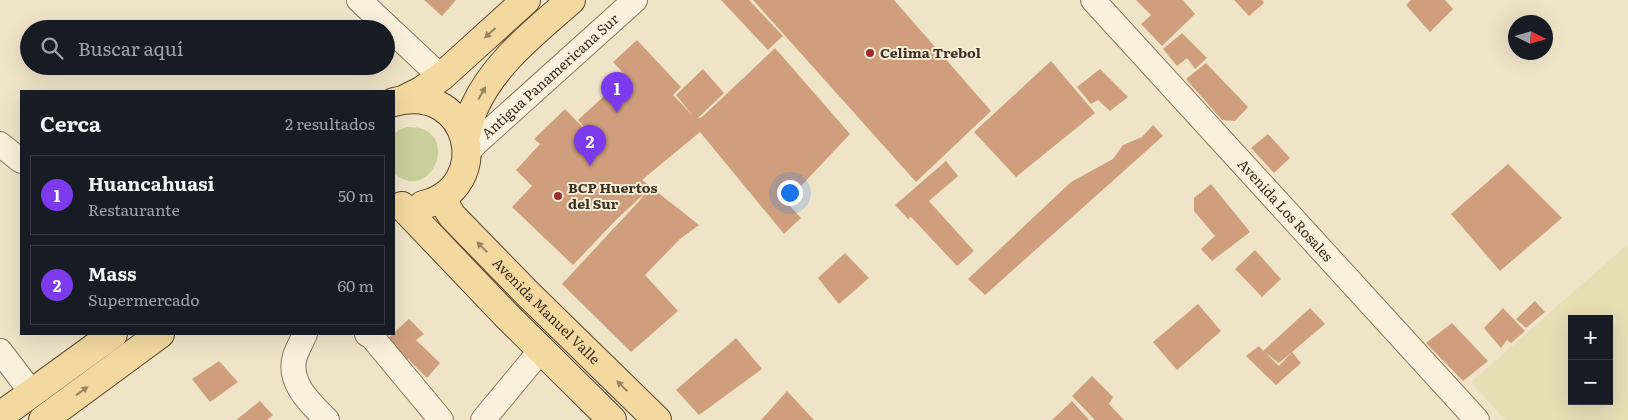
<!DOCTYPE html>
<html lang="es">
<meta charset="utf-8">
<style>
body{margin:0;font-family:Literata,serif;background:#20242c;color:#f1f3f6}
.controls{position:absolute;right:15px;bottom:15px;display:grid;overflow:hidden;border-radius:0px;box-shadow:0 5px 20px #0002}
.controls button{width:45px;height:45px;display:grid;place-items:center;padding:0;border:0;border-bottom:1px solid #363941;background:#171b24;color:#f1f3f6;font:25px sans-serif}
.compass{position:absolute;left:1508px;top:15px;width:45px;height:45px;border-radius:50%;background:#171b24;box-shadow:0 5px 20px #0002;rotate:95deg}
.you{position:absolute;left:789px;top:192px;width:18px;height:18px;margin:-12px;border:4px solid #fff;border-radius:50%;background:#1a73e8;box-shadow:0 0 0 8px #1a73e833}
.badge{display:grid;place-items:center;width:32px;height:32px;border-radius:50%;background:#7c3aed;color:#fff;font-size:16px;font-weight:700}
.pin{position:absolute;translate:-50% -41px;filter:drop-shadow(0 1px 2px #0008)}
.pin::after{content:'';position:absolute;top:26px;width:18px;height:15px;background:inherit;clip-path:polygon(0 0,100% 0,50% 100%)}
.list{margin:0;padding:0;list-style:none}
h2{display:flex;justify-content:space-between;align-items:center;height:65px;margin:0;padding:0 20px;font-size:21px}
h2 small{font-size:16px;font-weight:400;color:#9ea1a6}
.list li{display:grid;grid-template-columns:32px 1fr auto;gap:15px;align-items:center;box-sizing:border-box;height:80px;margin:0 10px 10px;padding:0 10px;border:1px solid #363941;border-radius:0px}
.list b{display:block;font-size:19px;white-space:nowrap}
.list p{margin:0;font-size:16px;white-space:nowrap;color:#9ea1a6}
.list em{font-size:16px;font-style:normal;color:#9ea1a6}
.icon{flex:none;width:28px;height:28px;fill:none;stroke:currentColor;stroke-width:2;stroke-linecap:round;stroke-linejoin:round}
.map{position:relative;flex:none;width:1628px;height:420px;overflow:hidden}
.search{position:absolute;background:#171b24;box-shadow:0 5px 20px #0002;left:20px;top:20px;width:375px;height:55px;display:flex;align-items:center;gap:12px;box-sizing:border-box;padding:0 18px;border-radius:28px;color:#9ea1a6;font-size:19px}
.panel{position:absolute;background:#171b24;box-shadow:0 5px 20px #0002;left:20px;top:90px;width:375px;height:245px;border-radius:0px}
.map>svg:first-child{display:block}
.farmland{fill:#e6deb5;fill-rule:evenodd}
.green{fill:#c9cf9b}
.building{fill:#cf9f7d}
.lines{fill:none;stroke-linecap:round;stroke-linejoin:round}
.minor-casing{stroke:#8d765c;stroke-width:26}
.major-casing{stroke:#5b4430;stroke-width:30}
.minor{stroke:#faf1dc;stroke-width:24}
.major{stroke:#f3d9a0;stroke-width:28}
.oneway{fill:#988460}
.poi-dot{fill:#9e2a2b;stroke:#f7eed8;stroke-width:2}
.labels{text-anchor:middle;stroke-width:4;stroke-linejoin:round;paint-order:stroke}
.poi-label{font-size:14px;font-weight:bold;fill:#3d2e20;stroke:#f7eed8;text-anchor:start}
.street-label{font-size:14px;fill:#3d2e20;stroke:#f7eed8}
</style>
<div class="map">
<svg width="1628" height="420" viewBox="0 0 1628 420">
<rect width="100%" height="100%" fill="#f0e4c8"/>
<path class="farmland" d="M1628,244V420H1505L1471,382ZM1572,319H1609V401H1572Z"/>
<path class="green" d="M407,127C464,125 432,207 394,173V134L399,130Z"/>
<g class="building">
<polygon points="424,0 456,0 442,16"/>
<polygon points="721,0 749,0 783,36 768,50"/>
<polygon points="753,0 894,0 991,111 916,182"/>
<polygon points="1136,0 1183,0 1195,14 1162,46 1141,24 1151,15"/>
<polygon points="1234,0 1262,0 1264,3 1249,16"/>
<polygon points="1411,0 1445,0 1453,9 1430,32 1406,5"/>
<polygon points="1182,33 1207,58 1195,69 1187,58 1177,66 1163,49"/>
<polygon points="637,40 681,87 673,95 693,116 676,95 703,69 724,93 697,119 702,117 775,48 850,134 786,202 801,218 784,234 700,132 642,180 699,225 680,239 645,275 678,311 631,352 562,284 640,200 645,193 617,219 573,265 512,207 532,186 516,170 540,144 534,139 565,109 596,141 578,120 626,76 613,62"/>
<polygon points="1051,61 1095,113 1016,177 974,132"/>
<polygon points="1206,63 1248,107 1235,121 1222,120 1186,79"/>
<polygon points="1100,69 1128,97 1110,111 1098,100 1091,104 1077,87"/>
<polygon points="1153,125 1163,136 985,295 968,279 1071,182 1113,159 1123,145 1142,137"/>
<polygon points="1268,134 1290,158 1274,173 1251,148"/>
<polygon points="946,161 958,176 929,201 974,251 957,266 911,217 908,219 895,205"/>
<polygon points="1508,164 1562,218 1500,271 1451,214"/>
<polygon points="1211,184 1250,232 1212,261 1201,249 1215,236 1194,211 1194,198"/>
<polygon points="1255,250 1281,279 1262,297 1235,269"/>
<polygon points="845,253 869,278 839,304 818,278"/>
<polygon points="1535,301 1545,312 1526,328 1516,319"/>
<polygon points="1198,304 1221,331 1177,370 1153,342"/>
<polygon points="1310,308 1325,324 1279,363 1265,352 1279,366 1292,352 1301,363 1276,385 1246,356 1259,346 1263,351"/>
<polygon points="1503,308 1525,331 1511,343 1507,340 1501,348 1484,328"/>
<polygon points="409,319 424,334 416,340 440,363 427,378 408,359 405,362 386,340"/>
<polygon points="1452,323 1488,361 1463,381 1426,343"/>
<polygon points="736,338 762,369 699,415 676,390"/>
<polygon points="219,361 238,382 210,402 192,379"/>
<polygon points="1092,376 1113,397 1109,404 1124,420 1095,420 1072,396"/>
<polygon points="787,391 814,420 761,420"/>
<polygon points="260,401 273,415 267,420 236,420"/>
<polygon points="1072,401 1089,420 1052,420"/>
</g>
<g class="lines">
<g class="minor-casing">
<g id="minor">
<polyline points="359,0 441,77"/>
<path id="s1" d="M1093,0L1477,420"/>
<polyline points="0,144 21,161"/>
<path id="s2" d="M467,154L475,144L635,0"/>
<path d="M305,334C302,341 298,348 295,356C287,382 310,403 327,420"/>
<polyline points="367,334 372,337 441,420"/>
<polyline points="0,351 32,393"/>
<polyline points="483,420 541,350"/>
</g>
</g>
<g class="major-casing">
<g id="major">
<polyline points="407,98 421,91 441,77 526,0"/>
<path d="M394,102C472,81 495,188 423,205"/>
<path d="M465,138C468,128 470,118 474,108C494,63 535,32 571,0"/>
<path id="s3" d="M441,198L452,216L527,293L657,420"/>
<polyline points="402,206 506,315 612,420"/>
<polyline points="0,416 113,334"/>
<polyline points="43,420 160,334"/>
</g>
</g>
<use href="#minor" class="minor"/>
<use href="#major" class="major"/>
</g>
<defs><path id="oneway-solid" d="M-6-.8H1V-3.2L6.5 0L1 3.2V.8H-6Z" transform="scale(1.25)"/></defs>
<g class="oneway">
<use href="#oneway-solid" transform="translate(490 33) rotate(138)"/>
<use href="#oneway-solid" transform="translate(482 93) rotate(-61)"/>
<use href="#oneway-solid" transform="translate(482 247) rotate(-134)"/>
<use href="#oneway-solid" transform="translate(622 386) rotate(-136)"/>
<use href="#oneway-solid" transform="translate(82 391) rotate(-36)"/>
</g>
<g class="poi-dot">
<circle cx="870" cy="53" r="5"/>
<circle cx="558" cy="196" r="5"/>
</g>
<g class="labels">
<g class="poi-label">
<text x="880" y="58">Celima Trebol</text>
<text x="568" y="193">BCP Huertos<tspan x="568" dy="16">del Sur</tspan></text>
</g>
<g class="street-label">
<text dy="5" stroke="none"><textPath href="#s2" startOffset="114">Antigua Panamericana Sur</textPath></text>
<text dy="5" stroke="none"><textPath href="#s1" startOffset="285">Avenida Los Rosales</textPath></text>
<text dy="5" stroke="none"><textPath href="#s3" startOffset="155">Avenida Manuel Valle</textPath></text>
</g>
</g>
</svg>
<div class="controls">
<button>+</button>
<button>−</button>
</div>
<svg class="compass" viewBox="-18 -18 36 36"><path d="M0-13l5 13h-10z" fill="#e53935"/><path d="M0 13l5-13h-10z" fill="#9ea1a6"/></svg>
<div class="you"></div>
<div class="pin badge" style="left:617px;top:113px">1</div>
<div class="pin badge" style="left:590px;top:166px">2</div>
<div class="search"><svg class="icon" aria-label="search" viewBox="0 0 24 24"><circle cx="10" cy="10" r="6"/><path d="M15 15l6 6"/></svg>Buscar aquí</div>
<section class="panel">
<h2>Cerca<small>2 resultados</small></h2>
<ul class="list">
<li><span class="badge">1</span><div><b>Huancahuasi</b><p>Restaurante</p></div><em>50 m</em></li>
<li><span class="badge">2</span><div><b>Mass</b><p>Supermercado</p></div><em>60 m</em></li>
</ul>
</section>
</div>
